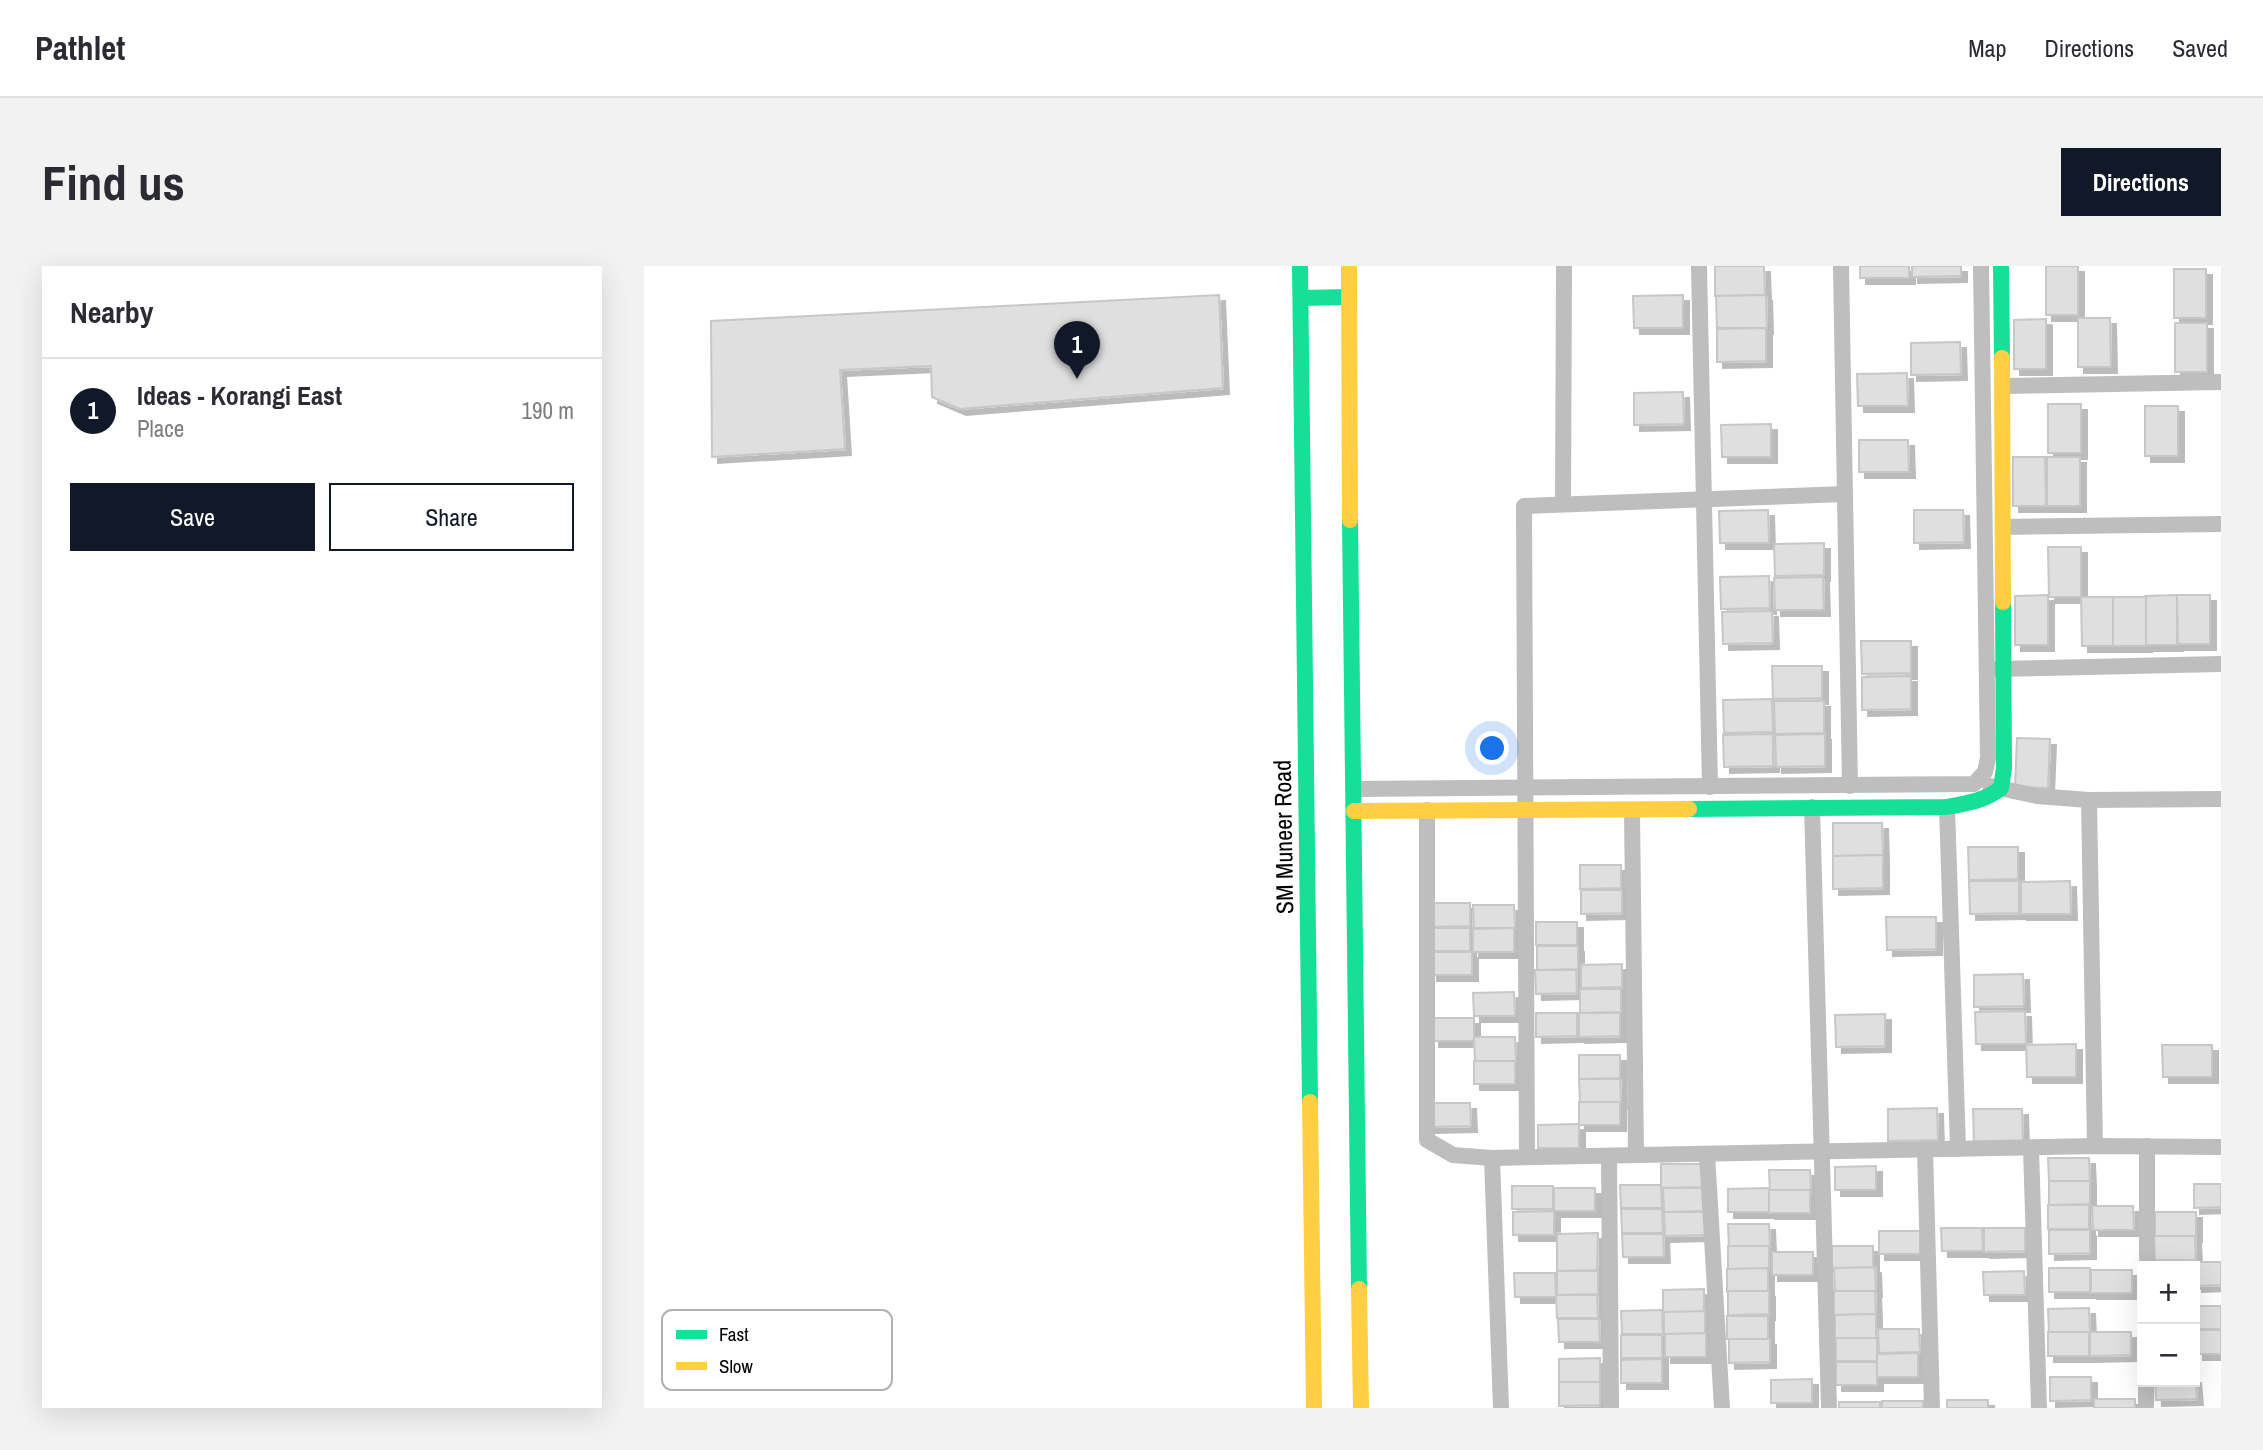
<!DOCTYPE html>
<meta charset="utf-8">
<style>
body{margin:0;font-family:"Archivo Narrow",sans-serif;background:#f2f2f3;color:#2b2b33}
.controls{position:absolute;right:21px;bottom:21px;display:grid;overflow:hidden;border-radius:0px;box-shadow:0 7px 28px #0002}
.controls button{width:63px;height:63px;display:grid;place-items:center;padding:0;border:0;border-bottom:2px solid #e1e1e2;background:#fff;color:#2b2b33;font:35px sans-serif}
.you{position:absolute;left:849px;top:483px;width:24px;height:24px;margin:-18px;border:5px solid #fff;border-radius:50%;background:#1a73e8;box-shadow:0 0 0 10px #1a73e833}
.badge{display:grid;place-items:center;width:46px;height:46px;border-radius:50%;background:#111827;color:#fff;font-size:23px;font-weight:700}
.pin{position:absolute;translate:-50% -58px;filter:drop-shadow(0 2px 4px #0008)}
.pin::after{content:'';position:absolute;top:37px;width:24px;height:21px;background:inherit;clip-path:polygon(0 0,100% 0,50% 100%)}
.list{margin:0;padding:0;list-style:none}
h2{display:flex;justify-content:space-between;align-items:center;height:91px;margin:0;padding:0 28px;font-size:30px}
h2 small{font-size:23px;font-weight:400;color:#7c7c81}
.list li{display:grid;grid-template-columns:46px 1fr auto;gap:21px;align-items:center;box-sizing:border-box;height:105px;padding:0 28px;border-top:2px solid #e1e1e2}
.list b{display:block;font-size:26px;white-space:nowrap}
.list p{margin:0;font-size:23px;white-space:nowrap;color:#7c7c81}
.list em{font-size:23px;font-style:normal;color:#7c7c81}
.actions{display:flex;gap:14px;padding:21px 28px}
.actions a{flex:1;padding:16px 0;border:2px solid #111827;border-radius:0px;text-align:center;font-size:24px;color:#111827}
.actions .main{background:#111827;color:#fff}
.map{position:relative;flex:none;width:1577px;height:1142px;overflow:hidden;border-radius:0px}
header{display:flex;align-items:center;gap:42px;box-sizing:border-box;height:98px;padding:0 35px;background:#fff;border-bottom:2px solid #e1e1e2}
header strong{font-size:33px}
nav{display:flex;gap:38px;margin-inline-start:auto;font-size:24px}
.intro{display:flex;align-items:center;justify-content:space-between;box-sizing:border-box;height:168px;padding:0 42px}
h1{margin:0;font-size:49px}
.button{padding:18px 32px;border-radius:0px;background:#111827;color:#fff;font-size:24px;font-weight:700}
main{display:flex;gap:42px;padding:0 42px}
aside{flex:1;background:#fff;border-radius:0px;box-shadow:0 7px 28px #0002}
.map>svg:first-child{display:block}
.building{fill:#dfdfdf;stroke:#c7c7c7;stroke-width:2;filter:url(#shadow)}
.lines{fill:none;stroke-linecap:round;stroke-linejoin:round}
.street{stroke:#bebebe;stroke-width:16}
.fast{stroke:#16e098;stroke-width:16}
.slow{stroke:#ffcf43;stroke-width:16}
.labels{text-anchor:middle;stroke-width:5;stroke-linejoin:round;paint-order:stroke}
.street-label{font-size:24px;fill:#000;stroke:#fff}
.key{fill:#fff;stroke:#b2b2b2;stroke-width:2}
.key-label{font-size:19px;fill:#000}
</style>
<header>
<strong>Pathlet</strong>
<nav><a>Map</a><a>Directions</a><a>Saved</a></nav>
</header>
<div class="intro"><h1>Find us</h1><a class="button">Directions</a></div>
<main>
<aside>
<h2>Nearby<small></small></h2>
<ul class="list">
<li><span class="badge">1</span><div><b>Ideas - Korangi East</b><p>Place</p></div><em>190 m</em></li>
</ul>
<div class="actions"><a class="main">Save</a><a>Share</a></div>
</aside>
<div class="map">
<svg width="1577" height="1142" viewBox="0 0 1577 1142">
<defs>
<filter id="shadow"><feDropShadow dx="6" dy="6" stdDeviation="0" flood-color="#0004"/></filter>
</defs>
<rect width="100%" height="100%" fill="#fff"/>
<g class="building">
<polygon points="1071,0 1120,0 1121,29 1071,30"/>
<rect x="1216" y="0" width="49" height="12"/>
<polygon points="1268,0 1317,0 1317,10 1268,11"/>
<rect x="1402" y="0" width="32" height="49"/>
<rect x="1530" y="3" width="32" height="49"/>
<polygon points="575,29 579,122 316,143 288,131 287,100 196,104 201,183 68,191 67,55"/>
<polygon points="1039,29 1039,62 990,62 989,30"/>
<polygon points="1122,29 1123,62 1073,62 1072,30"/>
<polygon points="1434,52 1466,52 1467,101 1434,101"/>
<polygon points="1402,53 1402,103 1370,103 1370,54"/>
<rect x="1531" y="57" width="32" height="49"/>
<polygon points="1122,62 1122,95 1073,96 1073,63"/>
<polygon points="1316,76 1317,108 1267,109 1267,77"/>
<polygon points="1263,107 1264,140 1214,140 1213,108"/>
<polygon points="1039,126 1040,158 990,159 990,127"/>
<rect x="1404" y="138" width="33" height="49"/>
<rect x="1501" y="140" width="33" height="50"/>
<polygon points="1127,158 1127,191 1078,191 1077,159"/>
<polygon points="1215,174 1264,174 1265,206 1215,206"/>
<polygon points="1369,191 1401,191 1402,240 1369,240"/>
<rect x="1403" y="191" width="33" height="49"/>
<polygon points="1124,244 1125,277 1076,277 1075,245"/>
<polygon points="1270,244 1319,244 1320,276 1270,277"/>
<polygon points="1180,277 1180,309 1131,310 1130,278"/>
<polygon points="1404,281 1437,281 1437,331 1405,331"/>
<polygon points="1125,310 1126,342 1077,343 1076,311"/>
<polygon points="1179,311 1180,344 1131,344 1130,312"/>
<polygon points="1404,329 1404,379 1371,379 1371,330"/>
<polygon points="1533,329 1533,379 1501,379 1501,330"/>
<polygon points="1533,329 1566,329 1566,378 1534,378"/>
<polygon points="1437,331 1470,331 1470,380 1438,380"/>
<rect x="1469" y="331" width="33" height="49"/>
<polygon points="1128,345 1129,377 1079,378 1078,346"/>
<polygon points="1217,375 1267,375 1267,407 1218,408"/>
<polygon points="1128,400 1178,400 1178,432 1129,433"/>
<polygon points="1267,410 1267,443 1218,444 1218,411"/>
<polygon points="1128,433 1129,466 1080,467 1079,434"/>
<polygon points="1130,435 1180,435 1180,467 1131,468"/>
<polygon points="1129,468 1129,500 1080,501 1079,469"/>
<polygon points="1181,468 1181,500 1132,501 1131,469"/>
<polygon points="1373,472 1406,473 1404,522 1371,521"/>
<polygon points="1189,557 1238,557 1239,589 1189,590"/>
<polygon points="1324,581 1374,581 1374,613 1325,614"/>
<polygon points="1239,589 1239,622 1189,623 1189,590"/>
<polygon points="936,599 977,599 977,622 936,623"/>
<polygon points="1325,615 1375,615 1375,647 1326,648"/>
<polygon points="1426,615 1427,648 1377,648 1377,616"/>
<polygon points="937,624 978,624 978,647 937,648"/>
<polygon points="784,637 826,637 826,660 785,661"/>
<polygon points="829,639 870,639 871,662 830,662"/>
<polygon points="1242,651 1292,651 1292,683 1243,684"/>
<rect x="892" y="656" width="41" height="23"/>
<rect x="785" y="662" width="41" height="23"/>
<polygon points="870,662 870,686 829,686 829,663"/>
<polygon points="893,680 934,680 934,703 893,704"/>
<rect x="787" y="686" width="41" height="23"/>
<polygon points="978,698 978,721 937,722 937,699"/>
<polygon points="891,704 932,704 933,727 892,728"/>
<polygon points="1379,708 1380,740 1330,741 1330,709"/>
<polygon points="936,723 977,723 977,746 936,747"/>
<polygon points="870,726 871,750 830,750 829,727"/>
<polygon points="1381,745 1382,778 1332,778 1331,746"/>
<polygon points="892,747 933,747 933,770 892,771"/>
<polygon points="935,747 976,747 976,770 935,771"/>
<polygon points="1241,748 1241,780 1192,781 1191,749"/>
<rect x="789" y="752" width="41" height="23"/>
<polygon points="830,771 871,771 872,795 831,795"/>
<polygon points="1432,778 1432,811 1383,811 1382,779"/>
<polygon points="1518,779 1568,779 1568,811 1519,811"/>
<polygon points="935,789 976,789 976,812 935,813"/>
<rect x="830" y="795" width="41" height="23"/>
<polygon points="935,813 976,813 977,836 936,836"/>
<rect x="935" y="836" width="41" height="23"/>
<polygon points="785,837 826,837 827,860 786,861"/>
<polygon points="1293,842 1294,874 1244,875 1244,843"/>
<polygon points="1329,843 1378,843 1379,875 1330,876"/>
<polygon points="935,858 935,882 894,882 894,859"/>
<polygon points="1404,892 1445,892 1446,915 1405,916"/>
<polygon points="1017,898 1058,898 1059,921 1017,922"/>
<polygon points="1232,900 1232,924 1191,924 1191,901"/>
<polygon points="1125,904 1166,904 1167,927 1126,927"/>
<polygon points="1405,915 1446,915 1446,938 1405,939"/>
<polygon points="1550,918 1577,918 1577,941 1550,942"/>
<polygon points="976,919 1017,919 1018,942 977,942"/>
<rect x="868" y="920" width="41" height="23"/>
<rect x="910" y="922" width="41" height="23"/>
<polygon points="1019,922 1060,922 1061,945 1020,946"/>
<polygon points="1125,922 1125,946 1084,946 1084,923"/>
<rect x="1125" y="924" width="41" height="23"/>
<rect x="1404" y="939" width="41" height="24"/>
<polygon points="1448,940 1489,940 1490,964 1449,964"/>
<polygon points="977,943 1018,943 1019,967 978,967"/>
<polygon points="910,945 910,969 869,969 869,946"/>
<polygon points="1020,946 1061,946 1062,969 1021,970"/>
<rect x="1511" y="946" width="41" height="24"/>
<polygon points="1084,958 1125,958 1126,981 1085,982"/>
<polygon points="1297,962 1338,962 1339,985 1298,985"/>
<polygon points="1340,962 1381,962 1381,985 1340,986"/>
<polygon points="1405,964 1446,964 1446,987 1405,988"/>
<rect x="1235" y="965" width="41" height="23"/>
<polygon points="954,967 953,1004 913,1005 913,968"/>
<polygon points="978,968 1019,968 1020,991 979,991"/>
<polygon points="1510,970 1551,970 1552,994 1511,994"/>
<rect x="1084" y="980" width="41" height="23"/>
<rect x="1188" y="980" width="41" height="24"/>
<rect x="1128" y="986" width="41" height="23"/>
<polygon points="1510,994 1551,994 1551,1018 1551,1000 1510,1000"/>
<polygon points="1552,996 1577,996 1577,1019 1552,1020"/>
<polygon points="1231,1001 1232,1025 1191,1025 1190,1002"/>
<polygon points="1124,1002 1124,1026 1083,1026 1083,1003"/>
<rect x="1405" y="1002" width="41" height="24"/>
<rect x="1447" y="1004" width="41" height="23"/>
<polygon points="913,1005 954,1005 954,1028 913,1029"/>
<polygon points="1380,1005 1381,1029 1340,1029 1339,1006"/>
<polygon points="870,1007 911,1007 912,1031 871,1031"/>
<polygon points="1060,1023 1060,1047 1019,1047 1019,1024"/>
<polygon points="1084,1025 1125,1025 1125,1048 1084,1049"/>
<polygon points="1190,1025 1231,1025 1232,1048 1190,1049"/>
<polygon points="912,1029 953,1029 954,1052 913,1052"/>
<rect x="1552" y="1040" width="25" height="23"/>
<polygon points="1445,1042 1446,1066 1405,1066 1404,1043"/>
<polygon points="1018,1044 1019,1068 978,1068 977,1045"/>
<polygon points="1061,1045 1061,1069 1020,1069 1020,1046"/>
<polygon points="1232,1048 1232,1072 1191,1072 1191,1049"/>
<rect x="1083" y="1050" width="41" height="23"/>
<polygon points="914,1053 955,1053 956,1076 915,1076"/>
<polygon points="1234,1063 1275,1063 1276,1086 1235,1087"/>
<rect x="1553" y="1064" width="24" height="24"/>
<rect x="1404" y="1066" width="41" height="24"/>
<polygon points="1446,1066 1487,1066 1487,1089 1446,1090"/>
<polygon points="1062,1067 1062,1091 1021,1091 1021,1068"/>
<rect x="977" y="1069" width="41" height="23"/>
<rect x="1192" y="1072" width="41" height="23"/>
<polygon points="1085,1073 1126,1073 1126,1096 1085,1097"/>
<polygon points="1274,1087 1274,1111 1233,1111 1233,1088"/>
<polygon points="956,1092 956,1116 915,1116 915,1093"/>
<polygon points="1018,1093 1018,1117 977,1117 977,1094"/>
<rect x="1192" y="1096" width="41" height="23"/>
<polygon points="1551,1110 1553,1133 1512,1134 1511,1116 1551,1116"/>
<polygon points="1406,1111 1447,1111 1447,1134 1406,1135"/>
<polygon points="1168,1113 1168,1137 1127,1137 1127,1114"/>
<polygon points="915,1116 956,1116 956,1139 915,1140"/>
<rect x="1450" y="1133" width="41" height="9"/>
<rect x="1303" y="1134" width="41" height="8"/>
<rect x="1238" y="1135" width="41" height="7"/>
<rect x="1195" y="1136" width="41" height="6"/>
</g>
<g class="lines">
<g class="street">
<polyline points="1055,0 1066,521"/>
<polyline points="1197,0 1206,520"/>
<polyline points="1359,120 1577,116"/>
<polyline points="919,238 920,0"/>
<polyline points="1359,261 1577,258"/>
<polyline points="1352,403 1577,398"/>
<polyline points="1346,520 1393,530 1445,534 1577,533"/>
<polyline points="709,523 1330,518 1341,506 1344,492 1337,0"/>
<polyline points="1445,534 1451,880"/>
<polyline points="1168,541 1185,1142"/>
<polyline points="1303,541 1314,883"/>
<polyline points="783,544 783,874 809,889 848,892 1451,880 1577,881"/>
<polyline points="988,544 992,889"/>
<polyline points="1387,882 1395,1142"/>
<polyline points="1281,884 1288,1142"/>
<polyline points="1063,888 1078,1142"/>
<polyline points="965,890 967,1142"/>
<polyline points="883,891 880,240 1201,228"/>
<polyline points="848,892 857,1142"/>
<polyline points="1503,1000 1503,880"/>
<polyline points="1502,1140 1502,1116"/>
</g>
<g class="fast">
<polyline points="656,0 666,836"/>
<polyline points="1357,0 1358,92"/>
<polyline points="657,32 705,31"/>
<polyline points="706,254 715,1023"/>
<path d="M1045,543L1303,541C1323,537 1341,535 1357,522L1360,502L1359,336"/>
</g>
<g class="slow">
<polyline points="705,0 706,254"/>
<polyline points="1358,92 1359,336"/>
<polyline points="710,545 1045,543"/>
<polyline points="666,836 670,1142"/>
<polyline points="715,1023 717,1142"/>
</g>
</g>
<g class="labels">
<g class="street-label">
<text transform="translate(640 571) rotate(-91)" y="8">SM Muneer Road</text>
</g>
</g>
<rect x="18" y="1044" width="230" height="80" rx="10" class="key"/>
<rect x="32" y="1064" width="31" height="9" fill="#16e098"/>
<rect x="32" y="1096" width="31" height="8" fill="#ffcf43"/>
<g class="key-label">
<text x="75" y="1075">Fast</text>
<text x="75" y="1107">Slow</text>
</g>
</svg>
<div class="controls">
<button>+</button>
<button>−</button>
</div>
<div class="you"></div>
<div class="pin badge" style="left:433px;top:113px">1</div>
</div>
</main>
